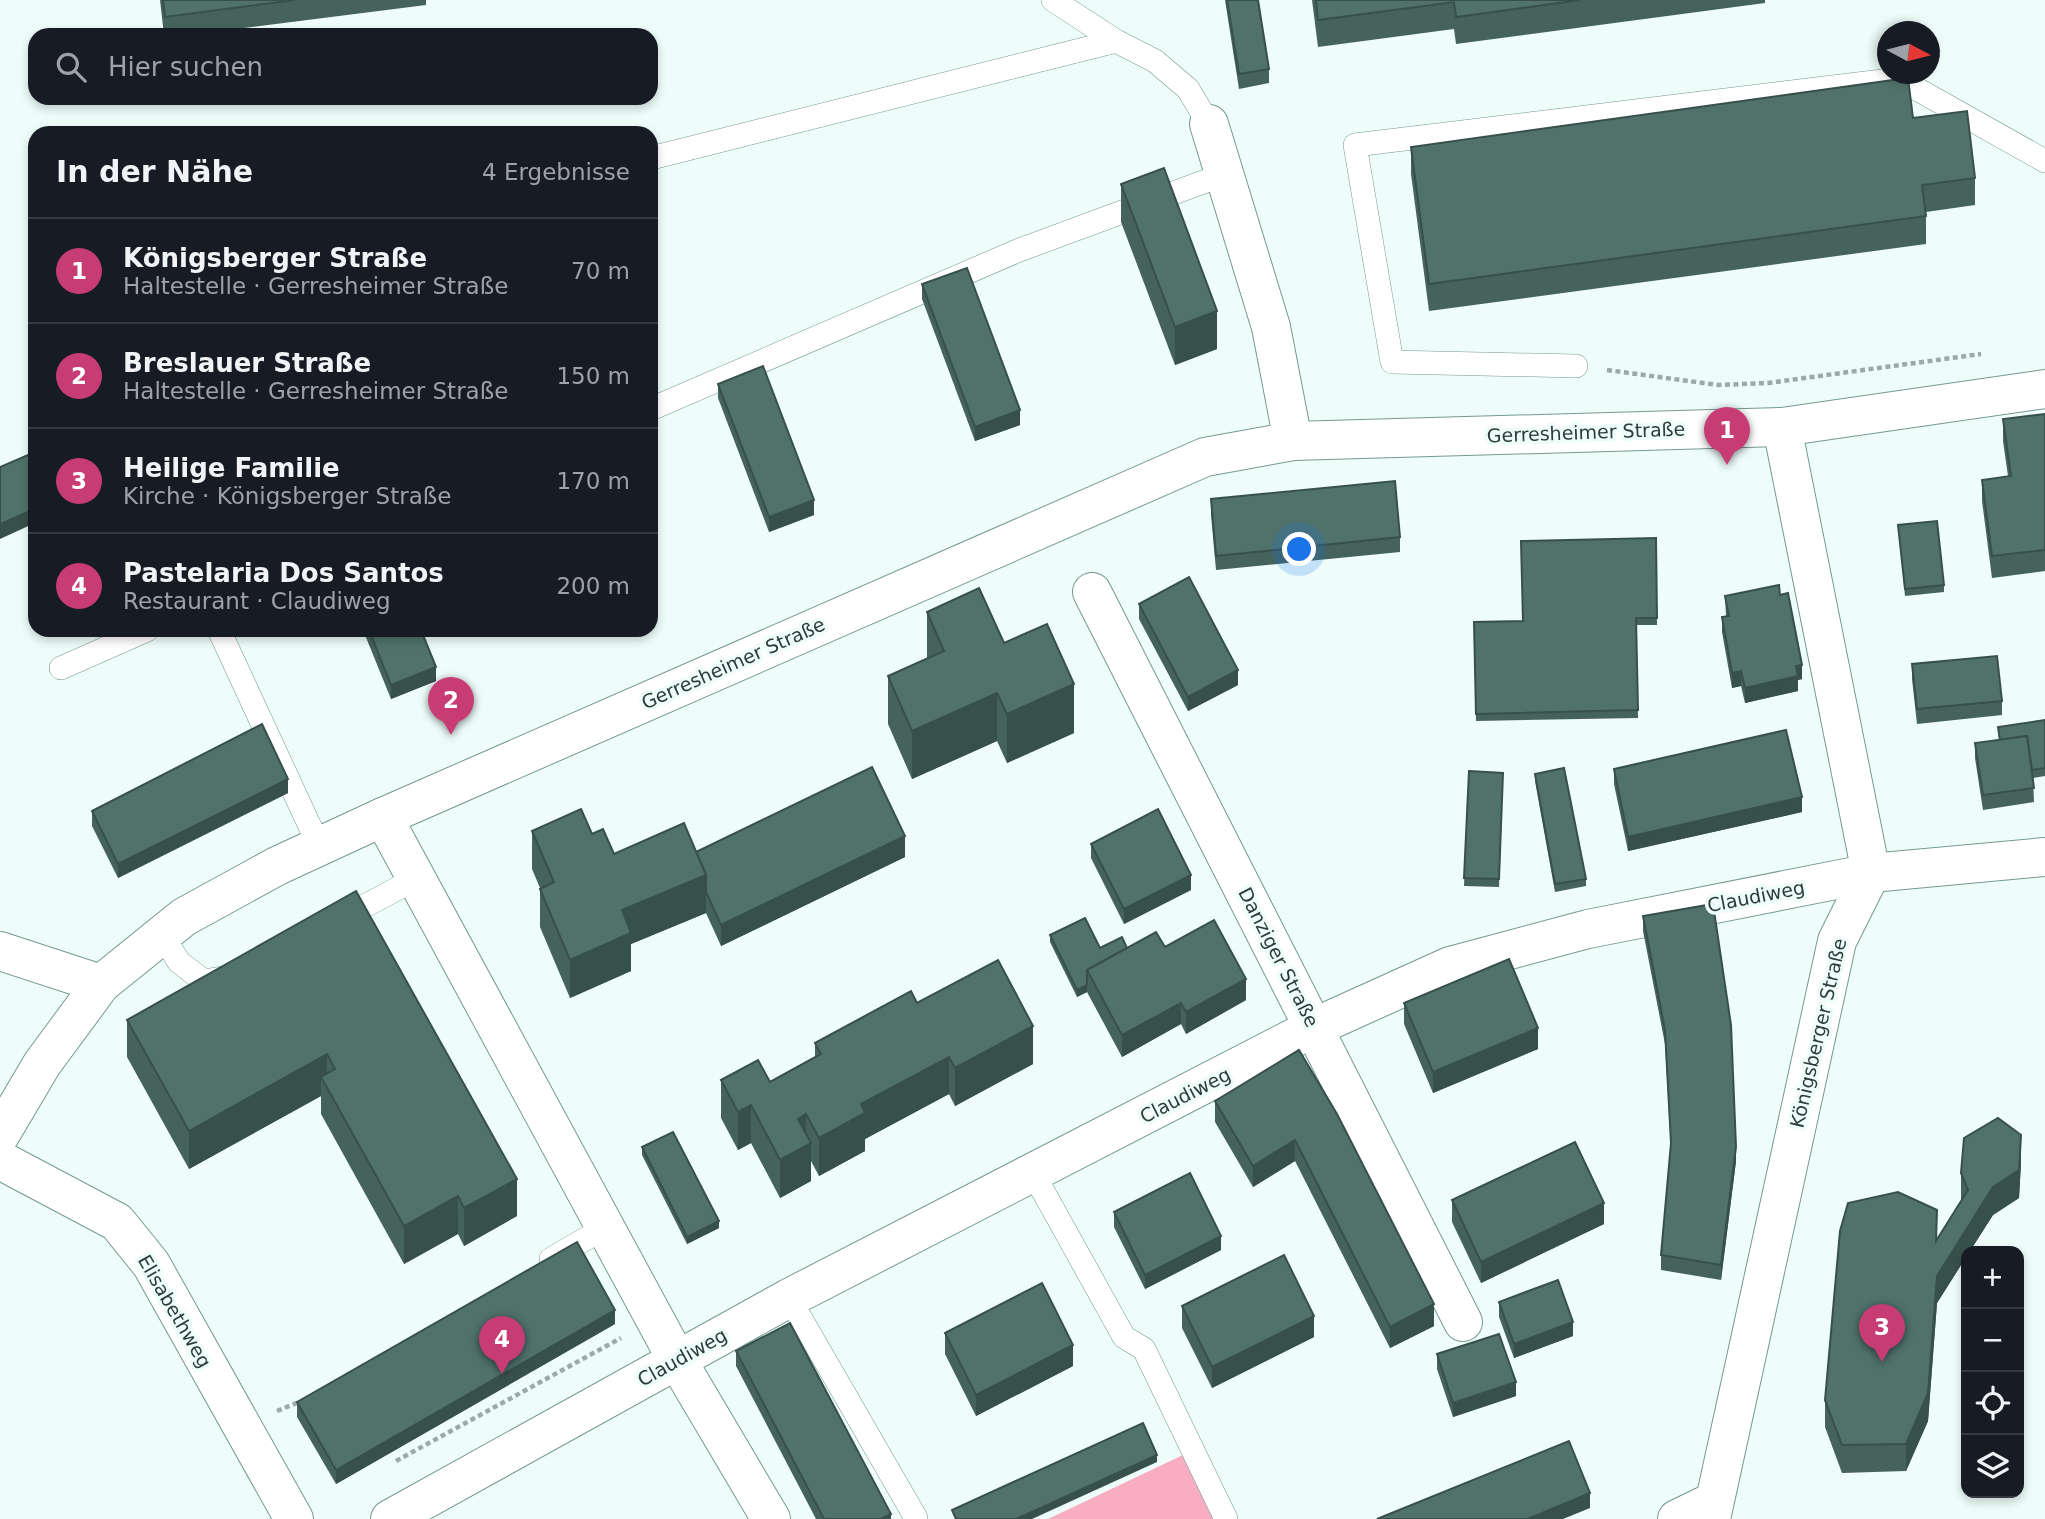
<!DOCTYPE html>
<html lang="de">
<meta charset="utf-8">
<style>
body{margin:0;font-family:"DejaVu Sans",sans-serif;background:#242831;color:#f1f3f6}
.controls{position:absolute;right:21px;bottom:21px;display:grid;overflow:hidden;border-radius:14px;box-shadow:0 4px 10px #0003}
.controls button{width:63px;height:63px;display:grid;place-items:center;padding:0;border:0;border-bottom:2px solid #363941;background:#171b24;color:#f1f3f6;font:35px sans-serif}
.compass{position:absolute;left:1877px;top:21px;width:63px;height:63px;border-radius:50%;background:#171b24;box-shadow:0 4px 10px #0003;rotate:97deg}
.you{position:absolute;left:1300px;top:550px;width:24px;height:24px;margin:-18px;border:5px solid #fff;border-radius:50%;background:#1a73e8;box-shadow:0 0 0 10px #1a73e833}
.badge{display:grid;place-items:center;width:46px;height:46px;border-radius:50%;background:#c73d73;color:#fff;font-size:23px;font-weight:700}
.pin{position:absolute;translate:-50% -58px;filter:drop-shadow(0 2px 4px #0008)}
.pin::after{content:'';position:absolute;top:37px;width:24px;height:21px;background:inherit;clip-path:polygon(0 0,100% 0,50% 100%)}
.list{margin:0;padding:0;list-style:none}
h2{display:flex;justify-content:space-between;align-items:center;height:91px;margin:0;padding:0 28px;font-size:30px}
h2 small{font-size:23px;font-weight:400;color:#9ea1a6}
.list li{display:grid;grid-template-columns:46px 1fr auto;gap:21px;align-items:center;box-sizing:border-box;height:105px;padding:0 28px;border-top:2px solid #363941}
.list b{display:block;font-size:26px;white-space:nowrap}
.list p{margin:0;font-size:23px;white-space:nowrap;color:#9ea1a6}
.list em{font-size:23px;font-style:normal;color:#9ea1a6}
.icon{flex:none;width:38px;height:38px;fill:none;stroke:currentColor;stroke-width:2;stroke-linecap:round;stroke-linejoin:round}
.map{position:relative;flex:none;width:2045px;height:1519px;overflow:hidden}
.search{position:absolute;background:#171b24;box-shadow:0 4px 10px #0003;left:28px;top:28px;width:630px;height:77px;display:flex;align-items:center;gap:18px;box-sizing:border-box;padding:0 24px;border-radius:21px;color:#9ea1a6;font-size:26px}
.panel{position:absolute;background:#171b24;box-shadow:0 4px 10px #0003;left:28px;top:126px;width:630px;height:511px;border-radius:21px}
.map>svg:first-child{display:block}
.green{fill:#f9adc3}
.lines{fill:none;stroke-linecap:round;stroke-linejoin:round}
.lane-casing{stroke:#759991;stroke-width:24}
.street-casing{stroke:#759991;stroke-width:40}
.path{stroke:#9baaa7;stroke-width:4.5;stroke-dasharray:5 3.5;stroke-linecap:butt}
.lane{stroke:#fff;stroke-width:23}
.street{stroke:#fff;stroke-width:38}
.wall{fill:#45625c}
.shaded-wall{fill:#38504b}
.building{fill:#50726b;stroke:#38504b;stroke-width:2}
.labels{text-anchor:middle;stroke-width:7;stroke-linejoin:round;paint-order:stroke}
.street-label{font-size:19px;fill:#2d3c39;stroke:#eefdfa}
</style>
<div class="map">
<svg width="2045" height="1519" viewBox="0 0 2045 1519">
<rect width="100%" height="100%" fill="#eefdfa"/>
<polygon class="green" points="1185,1454 1216,1519 1048,1519"/>
<g class="lines">
<g class="lane-casing">
<g id="lane">
<polyline points="1053,0 1116,41 1155,61 1188,89 1209,124"/>
<polyline points="651,158 1116,41"/>
<polyline points="1576,366 1392,362 1355,145 1899,79 2045,161"/>
<polyline points="651,409 1017,251 1225,174"/>
<polyline points="219,630 319,846"/>
<polyline points="61,668 147,630"/>
<polyline points="339,920 417,878"/>
<polyline points="162,935 179,962 204,981 228,977"/>
<polyline points="1033,1173 1124,1337 1144,1349 1226,1519"/>
<polyline points="551,1259 606,1227"/>
<polyline points="789,1298 916,1518"/>
</g>
</g>
<g class="street-casing">
<g id="street">
<polyline points="1209,124 1271,327 1293,441"/>
<polyline points="1092,592 1463,1322"/>
<polyline points="383,817 677,1360 771,1519"/>
<polyline points="0,951 101,984"/>
<polyline points="0,1135 42,1064 101,984 184,917 277,866 383,817 1205,457 1293,441 1782,427 2045,389"/>
<polyline points="0,1160 117,1222 151,1264 294,1519"/>
<polyline points="390,1519 789,1298 1315,1027 1450,966 1588,929 1871,873 2045,857"/>
<polyline points="1677,1519 1712,1502"/>
<polyline points="1711,1519 1837,941 1871,873 1782,427"/>
</g>
</g>
<g class="path">
<polyline points="1607,370 1718,385 1768,383 1981,354"/>
<polyline points="277,1411 299,1402"/>
<polyline points="396,1461 621,1338"/>
</g>
<use href="#lane" class="lane"/>
<use href="#street" class="street"/>
</g>
<g class="wall">
<polygon points="160,0 426,0 426,5 188,35 164,35"/>
<polygon points="1225,0 1258,0 1269,69 1269,83 1239,89"/>
<polygon points="1312,0 1765,0 1765,3 1456,44 1454,29 1318,47"/>
<polygon points="1913,118 1975,178 1975,205 1926,212 1926,244 1429,311 1411,174 1411,147"/>
<polygon points="1121,184 1217,349 1175,365 1121,222"/>
<polygon points="922,284 1020,425 975,441 922,299"/>
<polygon points="718,384 814,515 769,532 718,398"/>
<polygon points="2045,414 2045,571 1992,578 1982,501 1982,480 2008,476 2003,441 2003,419"/>
<polygon points="1211,499 1400,537 1400,552 1216,570 1211,514"/>
<polygon points="1898,525 1944,585 1944,592 1905,596"/>
<polygon points="1656,538 1657,625 1636,625 1638,718 1476,721 1474,622 1523,621"/>
<polygon points="1780,595 1802,679 1798,680 1798,691 1745,703 1741,686 1732,688 1722,632 1722,617 1726,616 1725,596"/>
<polygon points="1139,604 1238,685 1188,711 1139,619"/>
<polygon points="927,612 1004,643 1074,733 1007,763 997,741 912,779 888,724 888,676 927,659"/>
<polygon points="363,630 421,630 436,681 391,699"/>
<polygon points="1912,664 2002,701 2002,715 1917,724 1912,679"/>
<polygon points="2045,720 2045,776 2033,778 2034,802 1983,810 1975,758 1975,743 1999,740 1998,727"/>
<polygon points="1614,769 1802,812 1628,851 1614,784"/>
<polygon points="1469,771 1503,773 1499,887 1464,886"/>
<polygon points="1535,774 1586,879 1586,886 1555,892 1535,781"/>
<polygon points="288,793 118,878 92,826 92,811"/>
<polygon points="532,831 592,834 614,854 696,852 905,857 721,946 706,913 631,944 631,971 570,998 540,927 540,888 532,869"/>
<polygon points="1091,844 1191,890 1124,924 1091,858"/>
<polygon points="356,891 517,1216 464,1246 458,1234 404,1264 321,1114 321,1096 189,1169 127,1057 127,1020"/>
<polygon points="1643,916 1736,1161 1721,1280 1661,1270 1661,1255 1671,1149 1665,1044 1643,931"/>
<polygon points="1050,935 1100,948 1165,947 1246,1000 1186,1034 1181,1024 1122,1057 1087,992 1077,997 1050,942"/>
<polygon points="917,1003 1033,1064 955,1106 949,1094 865,1139 865,1151 819,1176 811,1161 811,1181 780,1198 751,1143 738,1150 721,1118 721,1080 770,1082 815,1058 815,1043"/>
<polygon points="1404,1003 1538,1049 1433,1093 1404,1024"/>
<polygon points="1215,1101 1337,1114 1434,1326 1390,1348 1295,1161 1253,1187 1215,1122"/>
<polygon points="642,1147 719,1228 687,1244 642,1155"/>
<polygon points="2021,1163 2019,1198 1993,1215 1937,1303 1928,1421 1906,1471 1842,1473 1825,1427 1825,1400 1937,1240 1961,1201 1961,1173"/>
<polygon points="1452,1200 1604,1224 1481,1283 1452,1222"/>
<polygon points="1114,1212 1221,1250 1145,1289 1114,1227"/>
<polygon points="1499,1302 1573,1336 1514,1358 1499,1317"/>
<polygon points="1182,1306 1314,1337 1212,1388 1182,1328"/>
<polygon points="615,1324 336,1484 297,1417 297,1402"/>
<polygon points="945,1333 1073,1366 976,1416 945,1354"/>
<polygon points="736,1351 891,1519 816,1519 736,1366"/>
<polygon points="1437,1354 1516,1396 1453,1417 1437,1369"/>
</g>
<g class="shaded-wall">
<polygon points="1217,311 1217,349 1175,365 1175,327"/>
<polygon points="1020,410 1020,425 975,441 975,427"/>
<polygon points="814,500 814,515 769,532 769,517"/>
<polygon points="35,509 35,523 0,539 0,524"/>
<polygon points="1802,665 1802,679 1798,680 1798,691 1745,703 1745,688"/>
<polygon points="436,667 436,681 391,699 391,685"/>
<polygon points="1238,670 1238,685 1188,711 1188,697"/>
<polygon points="1741,671 1741,686 1732,688 1732,673"/>
<polygon points="1074,684 1074,733 1007,763 1007,714"/>
<polygon points="997,693 997,741 912,779 912,731"/>
<polygon points="288,779 288,793 118,878 118,864"/>
<polygon points="1802,797 1802,812 1628,851 1628,837"/>
<polygon points="905,836 905,857 721,946 721,925"/>
<polygon points="706,875 706,913 631,944 631,971 570,998 570,960 622,910"/>
<polygon points="1191,875 1191,890 1124,924 1124,909"/>
<polygon points="1246,979 1246,1000 1186,1034 1186,1012"/>
<polygon points="1087,985 1087,992 1077,997 1077,990"/>
<polygon points="1181,1003 1181,1024 1122,1057 1122,1035"/>
<polygon points="1033,1026 1033,1064 955,1106 955,1068"/>
<polygon points="1538,1028 1538,1049 1433,1093 1433,1072"/>
<polygon points="327,1054 327,1087 321,1077 321,1096 189,1169 189,1131"/>
<polygon points="949,1057 949,1094 865,1139 865,1151 819,1176 819,1138 861,1104"/>
<polygon points="751,1105 751,1143 738,1150 738,1112"/>
<polygon points="806,1114 806,1146 811,1143 811,1181 780,1198 780,1160 798,1119"/>
<polygon points="2021,1135 2021,1163 2019,1198 1993,1215 1970,1251 1966,1251 1966,1257 1937,1303 1928,1421 1906,1471 1906,1444 1937,1276"/>
<polygon points="1295,1140 1295,1161 1253,1187 1253,1166"/>
<polygon points="1736,1147 1736,1161 1721,1280 1721,1265"/>
<polygon points="517,1179 517,1216 464,1246 464,1208"/>
<polygon points="458,1196 458,1234 404,1264 404,1226"/>
<polygon points="1604,1203 1604,1224 1481,1283 1481,1262"/>
<polygon points="719,1221 719,1228 687,1244 687,1237"/>
<polygon points="1221,1236 1221,1250 1145,1289 1145,1275"/>
<polygon points="1434,1304 1434,1326 1390,1348 1390,1327"/>
<polygon points="615,1310 615,1324 336,1484 336,1470"/>
<polygon points="1314,1316 1314,1337 1212,1388 1212,1367"/>
<polygon points="1573,1322 1573,1336 1514,1358 1514,1344"/>
<polygon points="1073,1345 1073,1366 976,1416 976,1395"/>
<polygon points="1516,1382 1516,1396 1453,1417 1453,1403"/>
<polygon points="1157,1455 1157,1462 1032,1519 1016,1519"/>
<polygon points="1590,1493 1590,1508 1563,1519 1528,1519"/>
<polygon points="891,1514 891,1519 881,1519"/>
</g>
<g class="building">
<polygon points="163,0 295,0 165,17"/>
<polygon points="1227,0 1258,0 1269,69 1239,74"/>
<polygon points="1316,0 1580,0 1456,17 1454,2 1318,20"/>
<polygon points="1908,78 1913,118 1967,111 1975,178 1922,185 1926,216 1429,284 1411,147"/>
<polygon points="1164,168 1217,311 1175,327 1121,184"/>
<polygon points="967,268 1020,410 975,427 922,284"/>
<polygon points="763,366 814,500 769,517 718,384"/>
<polygon points="2045,414 2045,550 1992,556 1982,480 2011,476 2003,419"/>
<polygon points="35,452 35,509 0,524 0,467"/>
<polygon points="1395,481 1400,537 1216,556 1211,499"/>
<polygon points="1937,521 1944,585 1905,589 1898,525"/>
<polygon points="1656,538 1657,618 1636,618 1638,710 1476,714 1474,622 1523,621 1521,541"/>
<polygon points="1189,577 1238,670 1188,697 1139,604"/>
<polygon points="1779,585 1780,595 1788,593 1802,665 1796,666 1798,676 1745,688 1741,671 1732,673 1722,617 1729,616 1725,596"/>
<polygon points="979,588 1004,643 1047,624 1074,684 1007,714 997,693 912,731 888,676 944,651 927,612"/>
<polygon points="369,630 421,630 436,667 391,685"/>
<polygon points="1997,656 2002,701 1917,709 1912,664"/>
<polygon points="2045,720 2045,768 2032,770 2027,736 2000,740 1998,727"/>
<polygon points="262,724 288,779 118,864 92,811"/>
<polygon points="1786,730 1802,797 1628,837 1614,769"/>
<polygon points="2027,736 2034,788 1983,795 1975,743"/>
<polygon points="872,767 905,836 721,925 706,892 706,875 696,852"/>
<polygon points="1564,768 1586,879 1555,884 1535,774"/>
<polygon points="1469,771 1503,773 1499,879 1464,878"/>
<polygon points="581,809 592,834 603,829 614,854 684,823 706,875 622,910 631,933 570,960 540,889 554,882 532,831"/>
<polygon points="1158,809 1191,875 1124,909 1091,844"/>
<polygon points="356,891 517,1179 464,1208 458,1196 404,1226 321,1077 335,1069 327,1054 189,1131 127,1020"/>
<polygon points="1713,904 1731,1025 1736,1147 1721,1265 1661,1255 1671,1143 1665,1030 1643,916"/>
<polygon points="1085,918 1100,948 1122,937 1127,948 1087,970 1087,985 1077,990 1050,935"/>
<polygon points="1214,920 1246,979 1186,1012 1181,1003 1122,1035 1087,970 1156,932 1165,947"/>
<polygon points="1509,959 1538,1028 1433,1072 1404,1003"/>
<polygon points="998,960 1033,1026 955,1068 949,1057 861,1104 865,1113 819,1138 806,1114 798,1119 811,1143 780,1160 751,1105 738,1112 721,1080 758,1060 770,1082 821,1054 815,1043 911,991 917,1003"/>
<polygon points="1299,1050 1337,1114 1434,1304 1390,1327 1295,1140 1253,1166 1215,1101"/>
<polygon points="1998,1118 2021,1135 2019,1170 1993,1187 1937,1276 1928,1393 1906,1444 1842,1445 1825,1400 1840,1231 1848,1203 1898,1192 1937,1210 1936,1241 1968,1190 1961,1173 1964,1138"/>
<polygon points="673,1132 719,1221 687,1237 642,1147"/>
<polygon points="1575,1142 1604,1203 1481,1262 1452,1200"/>
<polygon points="1190,1173 1221,1236 1145,1275 1114,1212"/>
<polygon points="577,1242 615,1310 336,1470 297,1402"/>
<polygon points="1284,1255 1314,1316 1212,1367 1182,1306"/>
<polygon points="1558,1280 1573,1322 1514,1344 1499,1302"/>
<polygon points="1042,1283 1073,1345 976,1395 945,1333"/>
<polygon points="790,1323 891,1514 881,1519 824,1519 736,1351"/>
<polygon points="1499,1334 1516,1382 1453,1403 1437,1354"/>
<polygon points="1143,1423 1157,1455 1016,1519 956,1519 952,1510"/>
<polygon points="1569,1441 1590,1493 1528,1519 1377,1519"/>
</g>
<g class="labels">
<g class="street-label">
<text transform="translate(1586 432) rotate(-2)" y="7">Gerresheimer Straße</text>
<text transform="translate(733 663) rotate(-24)" y="7">Gerresheimer Straße</text>
<text transform="translate(1756 896) rotate(-11)" y="7">Claudiweg</text>
<text transform="translate(1279 957) rotate(63)" y="7">Danziger Straße</text>
<text transform="translate(1818 1033) rotate(-77)" y="7">Königsberger Straße</text>
<text transform="translate(1185 1095) rotate(-27)" y="7">Claudiweg</text>
<text transform="translate(175 1311) rotate(60)" y="7">Elisabethweg</text>
<text transform="translate(682 1357) rotate(-29)" y="7">Claudiweg</text>
</g>
</g>
</svg>
<div class="controls">
<button>+</button>
<button>−</button>
<button><svg class="icon" aria-label="locate" viewBox="0 0 24 24"><circle cx="12" cy="12" r="6"/><path d="M12 2v4M12 18v4M2 12h4M18 12h4"/></svg></button>
<button><svg class="icon" aria-label="layers" viewBox="0 0 24 24"><path d="M12 4l9 5-9 5-9-5zM3 14l9 5 9-5"/></svg></button>
</div>
<svg class="compass" viewBox="-18 -18 36 36"><path d="M0-13l5 13h-10z" fill="#e53935"/><path d="M0 13l5-13h-10z" fill="#9ea1a6"/></svg>
<div class="you"></div>
<div class="pin badge" style="left:1727px;top:465px">1</div>
<div class="pin badge" style="left:451px;top:735px">2</div>
<div class="pin badge" style="left:1882px;top:1362px">3</div>
<div class="pin badge" style="left:502px;top:1374px">4</div>
<div class="search"><svg class="icon" aria-label="search" viewBox="0 0 24 24"><circle cx="10" cy="10" r="6"/><path d="M15 15l6 6"/></svg>Hier suchen</div>
<section class="panel">
<h2>In der Nähe<small>4 Ergebnisse</small></h2>
<ul class="list">
<li><span class="badge">1</span><div><b>Königsberger Straße</b><p>Haltestelle · Gerresheimer Straße</p></div><em>70 m</em></li>
<li><span class="badge">2</span><div><b>Breslauer Straße</b><p>Haltestelle · Gerresheimer Straße</p></div><em>150 m</em></li>
<li><span class="badge">3</span><div><b>Heilige Familie</b><p>Kirche · Königsberger Straße</p></div><em>170 m</em></li>
<li><span class="badge">4</span><div><b>Pastelaria Dos Santos</b><p>Restaurant · Claudiweg</p></div><em>200 m</em></li>
</ul>
</section>
</div>
